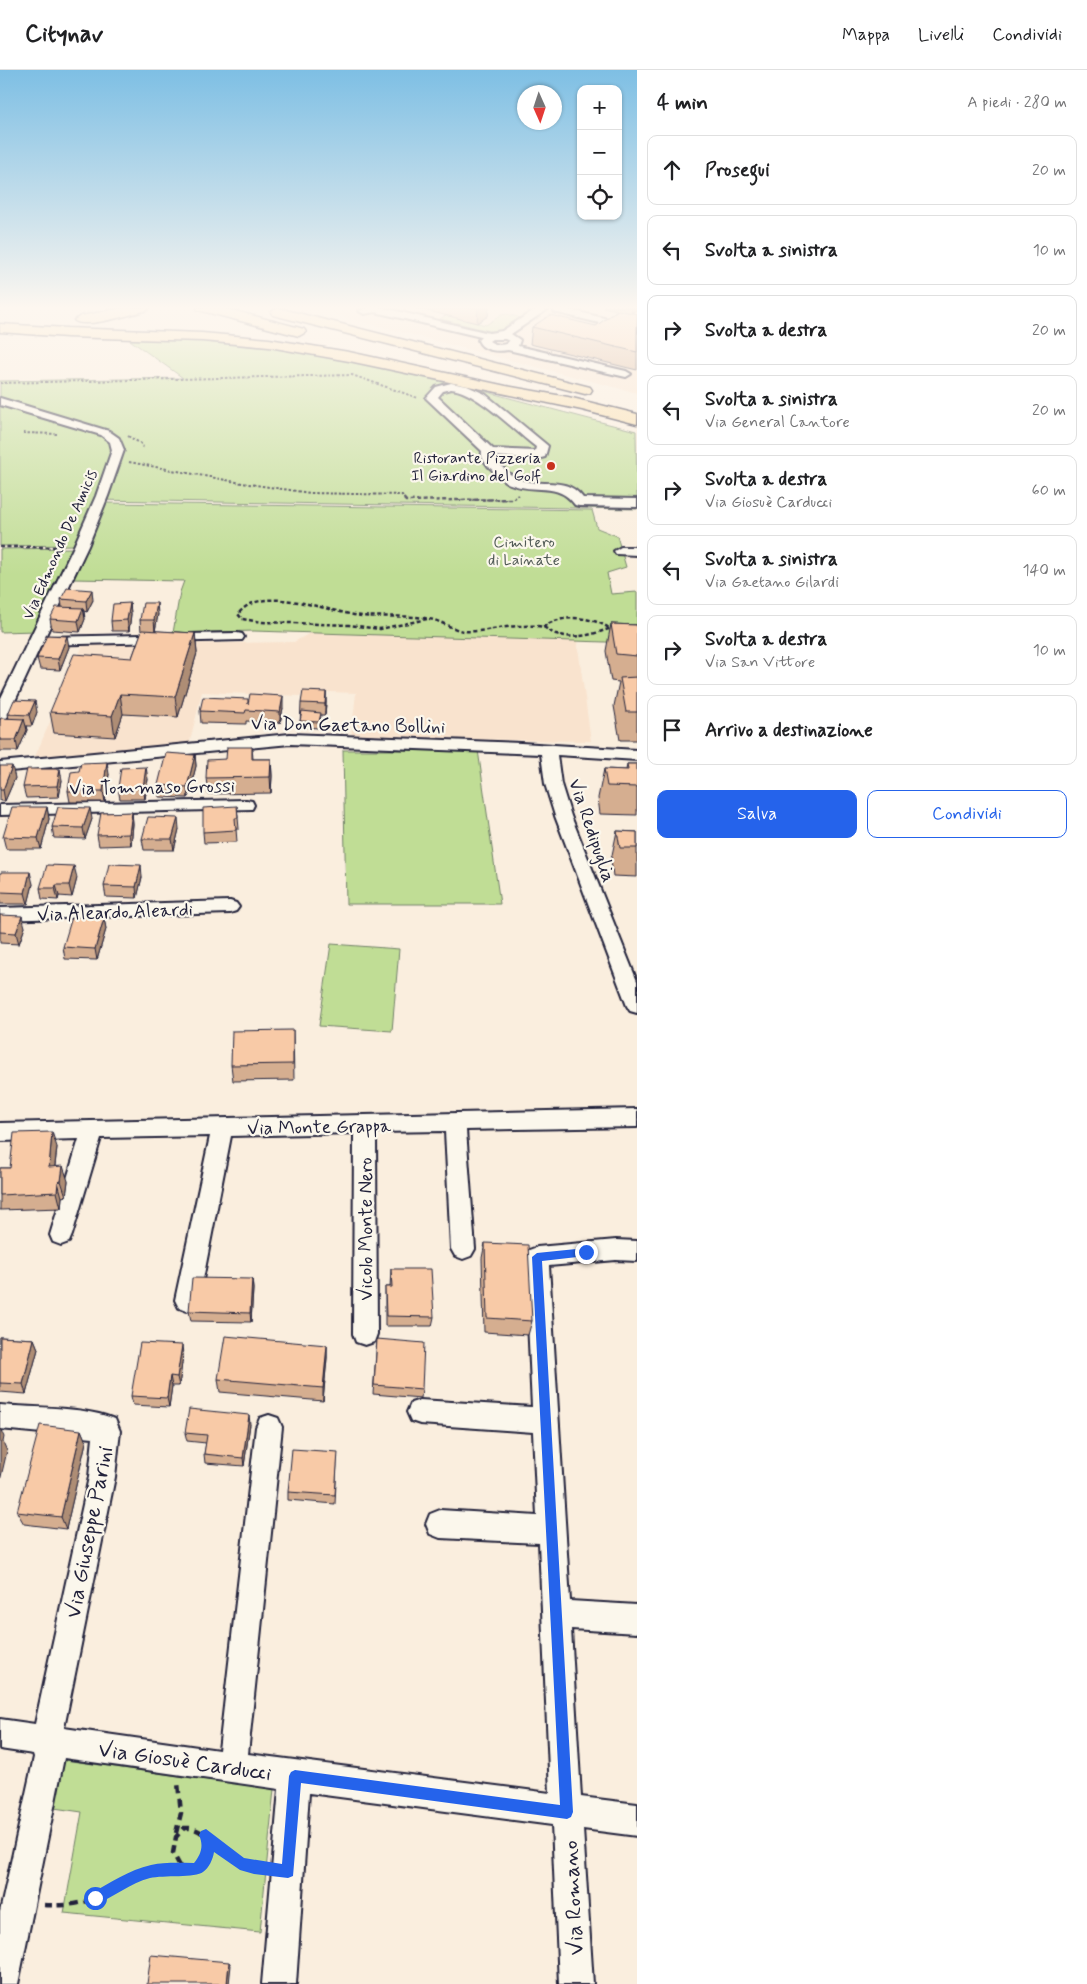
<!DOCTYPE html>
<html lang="it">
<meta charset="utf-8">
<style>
body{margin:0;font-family:Mynerve,sans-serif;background:#f2f2f2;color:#202124}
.controls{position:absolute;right:15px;top:15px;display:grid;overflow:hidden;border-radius:10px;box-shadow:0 1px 4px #0004}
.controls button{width:45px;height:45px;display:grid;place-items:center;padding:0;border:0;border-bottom:1px solid #e0e0e0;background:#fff;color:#202124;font:25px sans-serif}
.compass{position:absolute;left:517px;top:15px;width:45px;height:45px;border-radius:50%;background:#fff;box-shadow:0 1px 4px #0004;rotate:177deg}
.stop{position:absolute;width:15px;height:15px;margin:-11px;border:4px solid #2563eb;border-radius:50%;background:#fff}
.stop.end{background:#2563eb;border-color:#fff;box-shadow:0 1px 5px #0008}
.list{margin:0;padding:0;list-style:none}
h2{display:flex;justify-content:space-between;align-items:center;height:65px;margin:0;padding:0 20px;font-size:21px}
h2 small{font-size:16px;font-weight:400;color:#757577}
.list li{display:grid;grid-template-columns:32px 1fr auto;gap:15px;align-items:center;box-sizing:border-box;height:70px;margin:0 10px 10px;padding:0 10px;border:1px solid #e0e0e0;border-radius:10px}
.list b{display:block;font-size:19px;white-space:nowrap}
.list p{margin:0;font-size:16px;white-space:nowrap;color:#757577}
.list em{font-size:16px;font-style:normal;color:#757577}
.actions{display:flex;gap:10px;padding:15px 20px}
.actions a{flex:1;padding:11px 0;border:1px solid #2563eb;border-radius:10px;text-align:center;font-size:18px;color:#2563eb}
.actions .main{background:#2563eb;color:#fff}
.icon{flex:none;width:28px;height:28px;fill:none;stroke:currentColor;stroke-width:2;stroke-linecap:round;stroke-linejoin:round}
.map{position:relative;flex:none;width:637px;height:1914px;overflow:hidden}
header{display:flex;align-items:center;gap:30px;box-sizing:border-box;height:70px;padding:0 25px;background:#fff;border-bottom:1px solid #e0e0e0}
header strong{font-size:24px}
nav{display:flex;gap:28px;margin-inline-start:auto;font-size:18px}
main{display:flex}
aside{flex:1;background:#fff}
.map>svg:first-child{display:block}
.built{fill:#f9e3ce}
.green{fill:#c0dd95;stroke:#718068}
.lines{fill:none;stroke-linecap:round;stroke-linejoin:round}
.minor-casing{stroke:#22223b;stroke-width:4}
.highway-casing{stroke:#22223b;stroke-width:3}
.path-far2{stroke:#22223b;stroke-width:2;stroke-dasharray:2.5 2;stroke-linecap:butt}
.path-far1{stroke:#22223b;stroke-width:2.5;stroke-dasharray:4 2.5;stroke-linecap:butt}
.path{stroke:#22223b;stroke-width:4.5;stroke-dasharray:8 5.5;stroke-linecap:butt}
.minor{fill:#fbf7ec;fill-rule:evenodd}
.highway{fill:#f9deab;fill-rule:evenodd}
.wall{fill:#d5ae90;stroke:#22223b}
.shaded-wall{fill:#ae8d75;stroke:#22223b}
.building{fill:#f8caa7;stroke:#22223b}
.route{fill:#2563eb}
.poi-dot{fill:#c8321e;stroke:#fbf7ec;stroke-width:2}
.labels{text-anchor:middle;stroke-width:4.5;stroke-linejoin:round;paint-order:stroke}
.far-poi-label{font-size:16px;fill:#22223b;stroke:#fbf7ec;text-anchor:end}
.far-park-label{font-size:16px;fill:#515a56;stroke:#fbf7ec}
.far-street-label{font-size:16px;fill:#22223b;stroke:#fbf7ec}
.street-label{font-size:19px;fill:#22223b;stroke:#fbf7ec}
.near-street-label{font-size:22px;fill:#22223b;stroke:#fbf7ec}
</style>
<header>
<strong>Citynav</strong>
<nav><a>Mappa</a><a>Livelli</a><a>Condividi</a></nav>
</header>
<main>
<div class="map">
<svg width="637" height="1914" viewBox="0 0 637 1914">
<rect width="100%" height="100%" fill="#faeede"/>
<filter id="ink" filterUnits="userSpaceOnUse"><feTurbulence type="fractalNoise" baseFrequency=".02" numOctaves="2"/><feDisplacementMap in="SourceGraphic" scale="10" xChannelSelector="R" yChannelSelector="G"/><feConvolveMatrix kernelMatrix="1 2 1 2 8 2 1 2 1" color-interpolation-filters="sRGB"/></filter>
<g filter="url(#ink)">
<g class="built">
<polygon points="305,237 637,237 637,323"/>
<polygon points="312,562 577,570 591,671 351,668 356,623 303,621 301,626 202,622 189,675 34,689 83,575 294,572"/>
</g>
<g class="green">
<polygon points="507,244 521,248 498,263 440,249 446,245 486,255 501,245"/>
<path d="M127,268C201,270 276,275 349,290C446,309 540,337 636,361L637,439L96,430L77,475L0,476V311L183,308Z"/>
<polygon points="105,433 592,440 597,458 617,466 626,497 607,503 611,524 637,522 637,573 254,561 173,563 180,522 184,511 73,509"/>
<polygon points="76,478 37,561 0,562 0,479"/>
<polygon points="343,680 478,680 500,834 346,834"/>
<polygon points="331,874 399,879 392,961 319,956"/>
<polygon points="64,1690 274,1719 260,1862 64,1843 82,1742 54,1738"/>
</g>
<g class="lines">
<g class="minor-casing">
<g id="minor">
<path d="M368,237H380L489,263L502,261L539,237H551L511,264L520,270L518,276L626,301L631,304L626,307L508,280C497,282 482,281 478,270L481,267L375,242L364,244L359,241ZM492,269H505L509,271C505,277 495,275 489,271Z"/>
<polygon points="558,237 637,256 637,262 554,242 554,238"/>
<path d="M451,313L467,316L485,324L548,376L545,387L537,389L493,386C501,396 511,408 524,411C546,416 568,407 583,428L637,429V437L579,436L575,435C558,411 534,424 510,414C502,411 496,403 489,397C484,391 481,388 482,381L426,328L436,317ZM451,319C476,321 515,361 536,377L535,381L493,379L438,327L443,321Z"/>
<polygon points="0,328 109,361 119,368 124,380 108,426 88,476 45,567 237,563 242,564 244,567 242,570 41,575 8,646 6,649 0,651 0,630 74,476 96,426 112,380 110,372 101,365 0,335"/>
<polygon points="621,477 637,477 637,485 616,484 614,481"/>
<polygon points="290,664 521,673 637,680 637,690 557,685 561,714 571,746 637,911 637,943 630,941 627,936 555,746 545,714 541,684 290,674 0,702 0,692"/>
<polygon points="246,730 252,731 254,735 252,739 0,745 0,735"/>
<polygon points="230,831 236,833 239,837 236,841 230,843 0,850 0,838"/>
<polygon points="637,1039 637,1057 466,1060 475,1179 471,1186 463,1189 455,1186 451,1179 445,1061 376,1062 377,1264 374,1272 365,1275 356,1272 353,1264 354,1063 231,1066 199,1230 195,1238 187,1241 179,1238 175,1230 210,1066 101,1068 72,1165 69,1172 61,1175 53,1172 50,1165 79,1069 0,1071 0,1053"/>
<path d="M616,1170L637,1171V1191L616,1190L549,1196L570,1531L637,1535V1563L571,1559L581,1727L637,1734V1766L583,1759L593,1914H559L552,1755L309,1723L296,1914H262L279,1719L64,1688L18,1914H0V1842L34,1687L33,1684L0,1679V1649L35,1654L89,1407L93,1368L0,1359V1335C36,1338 82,1336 115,1349L120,1361L115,1407L64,1658L219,1680L256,1357L260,1348L269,1345L278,1348L282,1357L248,1684L550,1723L539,1473L440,1468L430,1464L426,1454L430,1444L440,1440L537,1446L533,1362L420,1354L411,1351L407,1342L411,1333L420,1330L532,1337L525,1187L529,1180L537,1177Z"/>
</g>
</g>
<g class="highway-casing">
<g id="highway">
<path d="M126,237H149L148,240C135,243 83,260 74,250L81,246Z"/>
<polygon points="197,237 220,237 304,259 306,262 299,266 198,240"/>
<polygon points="278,238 590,317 592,320 590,323 585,324 273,245 271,242"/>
<polygon points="0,254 67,258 202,263 269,269 349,282 506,316 568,327 637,344 637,354 582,340 349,291 269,277 202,271 67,267 0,262"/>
</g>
</g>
<g class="path-far2">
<polyline points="0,313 352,305 418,328"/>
<polyline points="23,363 57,364"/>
<polyline points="128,366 143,375 142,379"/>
<polyline points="129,392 242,413 310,423 402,425 405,430"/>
<polyline points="459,430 512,429 518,425"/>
</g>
<g class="path-far1">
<polyline points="404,429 406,431 512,429"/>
<polyline points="0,477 64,477"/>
<path d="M427,549L380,559L349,555L262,552L242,549L238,544C263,512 329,543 362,546C386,548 411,544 434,550C444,553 453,559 463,561C481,563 502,556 520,556C527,556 537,555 543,557C548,559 551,563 556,564C577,570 593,564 612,558"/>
<path d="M543,557C561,544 591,546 609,558"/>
</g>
<g class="path">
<polyline points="176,1763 181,1743 178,1713"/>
<polyline points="208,1768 241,1794 264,1799"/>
<path d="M44,1835C62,1836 80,1835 97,1827C115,1819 132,1806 152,1801C162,1798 194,1800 198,1798C218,1787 211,1756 184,1758L176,1767L173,1783L181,1798"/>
</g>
<use href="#minor" class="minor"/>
<use href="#highway" class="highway"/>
</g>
<g class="wall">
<polygon points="412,237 489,237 488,246 477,253"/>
<polygon points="603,237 637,237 637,239 632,243 637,244 637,300 530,274 532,257 596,256 617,240"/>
<polygon points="61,529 93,530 87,542 84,541 85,549 80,562 52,560 50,549 62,537"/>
<polygon points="130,533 131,544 129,561 112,561 111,551"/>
<polygon points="158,544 155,561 195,563 197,583 178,647 123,644 115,667 54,663 50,642 132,588 142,561 141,561 140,550"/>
<polygon points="611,554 637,555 637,670 620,670 614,636 619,612 611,611 606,581"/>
<polygon points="69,577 60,600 40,599 37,588"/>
<polygon points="326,622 326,633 325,645 321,645 319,658 300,657 301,633"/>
<polygon points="248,632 283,638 280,653 246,651 246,654 201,653 200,641"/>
<polygon points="37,642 32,656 26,656 27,660 18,681 0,681 0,650 9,649 8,644"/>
<polygon points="252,677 253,689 271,689 272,706 271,723 208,724 206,708 226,689"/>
<polygon points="195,685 196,696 188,728 159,727 158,715"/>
<polygon points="627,694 637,694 637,745 600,744 598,728 604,699 626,700"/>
<polygon points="0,696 15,708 5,731 0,731"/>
<polygon points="79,701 109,704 105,732 70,732 68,721"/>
<polygon points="148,709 145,729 120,729 118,718"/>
<polygon points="62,710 59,727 26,728 23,717"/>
<polygon points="237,736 239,759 236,759 237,772 204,773 203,762"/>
<polygon points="47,737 49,749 41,779 6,779 3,767"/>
<polygon points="132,742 133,754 131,775 99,776 97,765"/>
<polygon points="92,749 85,769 54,768 52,757"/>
<polygon points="179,759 174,780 144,780 142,769"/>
<polygon points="617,761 637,762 637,807 613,806 611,790"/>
<polygon points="0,806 33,814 28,834 0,834"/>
<polygon points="142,807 137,828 106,827 104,816"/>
<polygon points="77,808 72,827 59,826 58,830 42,829 40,818"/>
<polygon points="0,845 25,857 19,874 0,873"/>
<polygon points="104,848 106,859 97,890 65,889 63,877"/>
<polygon points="293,960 294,1010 233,1011 231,995"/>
<polygon points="57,1077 55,1096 68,1111 66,1126 62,1127 61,1138 0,1140 0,1098 10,1098"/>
<polygon points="485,1173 532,1251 528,1265 484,1262 482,1188"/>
<polygon points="391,1199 434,1247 432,1256 385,1256 385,1217 390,1217"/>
<polygon points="252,1209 253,1219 251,1252 191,1251 189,1241"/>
<polygon points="0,1267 34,1269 38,1279 26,1324 0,1322"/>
<polygon points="377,1269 422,1319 421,1328 373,1324"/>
<polygon points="327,1275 327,1288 323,1331 220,1322 218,1309"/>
<polygon points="183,1285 179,1316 172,1316 169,1337 133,1335 131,1326"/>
<polygon points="250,1354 244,1396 205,1393 204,1384 206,1373 187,1371 185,1363"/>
<polygon points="81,1360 86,1372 66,1459 24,1454 17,1442"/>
<polygon points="337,1391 335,1434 288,1430 288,1422"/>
</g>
<g class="shaded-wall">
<polygon points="478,237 489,237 488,246 477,253"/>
<polygon points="634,237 637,237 637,239 631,243 632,239"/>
<polygon points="92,520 93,530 87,542 86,531"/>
<polygon points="130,533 131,544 129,561 127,550"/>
<polygon points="157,533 158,544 155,561 154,550"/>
<polygon points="83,538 85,549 80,562 78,551"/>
<polygon points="195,563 197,583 178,647 175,627"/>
<polygon points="67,566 69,577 60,600 58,589"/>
<polygon points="326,622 326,633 325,645 325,634"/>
<polygon points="120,624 123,644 115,667 112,646"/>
<polygon points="283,626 283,638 280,653 280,642"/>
<polygon points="35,631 37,642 32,656 29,645"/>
<polygon points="24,649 27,660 18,681 16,670"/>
<polygon points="195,685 196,696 188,728 187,717"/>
<polygon points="271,689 272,706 271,723 270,707"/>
<polygon points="107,692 109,704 105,732 103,721"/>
<polygon points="12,696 15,708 5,731 3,720"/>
<polygon points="146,697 148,709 145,729 143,718"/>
<polygon points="60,699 62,710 59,727 57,716"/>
<polygon points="47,737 49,749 41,779 38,768"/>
<polygon points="90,738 92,749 85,769 83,758"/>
<polygon points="132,742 133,754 131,775 129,764"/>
<polygon points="178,748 179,759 174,780 172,769"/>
<polygon points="141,795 142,807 137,828 136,817"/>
<polygon points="74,796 77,808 72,827 69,815"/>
<polygon points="30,802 33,814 28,834 25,823"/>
<polygon points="56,815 59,826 58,830 55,818"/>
<polygon points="22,846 25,857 19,874 16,863"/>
<polygon points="104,848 106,859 97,890 95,879"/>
<polygon points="52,1062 57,1077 53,1112 49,1097"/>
<polygon points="63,1096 68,1111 66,1126 61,1111"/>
<polygon points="58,1112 62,1127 61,1138 57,1122"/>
<polygon points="252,1209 253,1219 251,1252 250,1243"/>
<polygon points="34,1269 38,1279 26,1324 23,1314"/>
<polygon points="182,1275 183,1285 179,1316 177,1307"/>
<polygon points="327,1275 327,1288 323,1331 323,1318"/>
<polygon points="170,1306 172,1316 169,1337 167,1328"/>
<polygon points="249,1345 250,1354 244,1396 243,1388"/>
<polygon points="0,1358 4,1367 3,1372 7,1381 0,1411"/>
<polygon points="81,1360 86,1372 66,1459 61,1447"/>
<polygon points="229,1892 231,1895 229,1914 227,1914"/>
</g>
<g class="building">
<polygon points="618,240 637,244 637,282 532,257 550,245 596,256"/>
<polygon points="67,518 92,520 86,531 61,529"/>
<polygon points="130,533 127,550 111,551 113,534"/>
<polygon points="143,533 157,533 154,550 140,550"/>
<polygon points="56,537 83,538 78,551 50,549"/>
<polygon points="611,554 637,555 637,586 616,584"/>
<polygon points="142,560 195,563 175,627 120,624 112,646 50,642 74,584 132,588"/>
<polygon points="47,565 67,566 58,589 37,588"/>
<polygon points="637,607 637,642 626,642 620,608"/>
<polygon points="303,621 326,622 325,634 301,633"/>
<polygon points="250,624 283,626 280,642 246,640 245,643 200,641 203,627 248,629 248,634"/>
<polygon points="14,630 35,631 29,645 8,644"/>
<polygon points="302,641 321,643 319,652 300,651"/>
<polygon points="1,648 24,649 16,670 0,670 0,650"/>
<polygon points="227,677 252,677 252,689 271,689 270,707 206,708 207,690 226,689"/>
<polygon points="166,683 195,685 187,717 158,715"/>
<polygon points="107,692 103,721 68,721 71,702 79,701 81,693"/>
<polygon points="627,694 637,694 637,717 607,716 604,699 628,700"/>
<polygon points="0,696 12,696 3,720 0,720"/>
<polygon points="146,697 143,718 118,718 121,698"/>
<polygon points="27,699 60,699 57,716 23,717"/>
<polygon points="237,736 238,748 235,748 236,760 203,762 203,738"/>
<polygon points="12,737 47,737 38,768 3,767"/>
<polygon points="58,737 90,738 83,758 52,757"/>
<polygon points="132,742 129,764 97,765 101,743"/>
<polygon points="148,747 178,748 172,769 142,769"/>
<polygon points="617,761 637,762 637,778 620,778"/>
<polygon points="109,794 141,795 136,817 104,816"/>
<polygon points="47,795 74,796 69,815 56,815 55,818 40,818"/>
<polygon points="1,802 30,802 25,823 0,822 0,806"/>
<polygon points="0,845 22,846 16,863 0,862"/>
<polygon points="72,847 104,848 95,879 63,877"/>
<polygon points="293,960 293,994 231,995 232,961"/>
<polygon points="52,1062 49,1097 63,1096 61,1111 58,1112 57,1122 0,1125 0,1098 10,1098 14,1063"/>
<polygon points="485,1173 528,1175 532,1251 487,1248"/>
<polygon points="391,1199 431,1199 434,1247 386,1246 385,1217 392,1217"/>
<polygon points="192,1208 252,1209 250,1243 189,1241"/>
<polygon points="225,1266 327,1275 323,1318 218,1309"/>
<polygon points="0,1267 34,1269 23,1314 0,1313"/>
<polygon points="377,1269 424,1273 422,1319 374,1315"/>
<polygon points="140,1273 182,1275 177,1307 170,1306 167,1328 131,1326"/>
<polygon points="189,1339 249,1345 243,1388 204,1384 207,1365 185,1363"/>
<polygon points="40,1355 81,1360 61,1447 17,1442"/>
<polygon points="292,1379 338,1382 335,1425 288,1422"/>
<polygon points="151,1885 229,1892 227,1914 147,1914"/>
</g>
</g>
<linearGradient id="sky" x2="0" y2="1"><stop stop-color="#7ebfe4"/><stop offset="0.47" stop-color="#fdf7f0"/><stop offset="1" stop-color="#fdf7f0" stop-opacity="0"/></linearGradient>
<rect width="637" height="505" fill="url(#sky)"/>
<path class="route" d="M586,1178L590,1182L586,1186L542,1191L573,1742L571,1747L567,1749L301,1713L293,1806L288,1808L254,1804L240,1800L214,1782C213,1789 209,1798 203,1802C196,1808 163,1805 150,1808C130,1813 114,1827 95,1835L90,1833L88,1828L90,1824C110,1813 129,1800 151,1795C165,1792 180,1793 194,1793C201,1784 204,1776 199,1765L201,1761L206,1759L244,1788L282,1794L289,1706L291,1702L295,1700L560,1735L532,1187L537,1183Z"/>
<circle class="poi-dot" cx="551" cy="396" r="5"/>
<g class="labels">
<g class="far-poi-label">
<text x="541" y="393">Ristorante Pizzeria<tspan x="541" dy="18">Il Giardino del Golf</tspan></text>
</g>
<g class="far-park-label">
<text x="524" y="477">Cimitero<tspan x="524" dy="18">di Lainate</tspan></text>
</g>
<g class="far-street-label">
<text transform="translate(59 474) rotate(-66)" y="6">Via Edmondo De Amicis</text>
</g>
<g class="street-label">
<text transform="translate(348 654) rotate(1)" y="7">Via Don Gaetano Bollini</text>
<text transform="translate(152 716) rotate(-1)" y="7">Via Tommaso Grossi</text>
<text transform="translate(593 760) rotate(71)" y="7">Via Redipuglia</text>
<text transform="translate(115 841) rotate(-2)" y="7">Via Aleardo Aleardi</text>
<text transform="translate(319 1056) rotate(-1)" y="7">Via Monte Grappa</text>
<text transform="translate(365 1159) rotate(-90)" y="7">Vicolo Monte Nero</text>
</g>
<g class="near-street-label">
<text transform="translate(88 1462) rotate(-79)" y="8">Via Giuseppe Parini</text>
<text transform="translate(185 1690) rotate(8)" y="8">Via Giosuè Carducci</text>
<text transform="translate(572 1828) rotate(-93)" y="8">Via Romano</text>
</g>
</g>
</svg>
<div class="controls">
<button>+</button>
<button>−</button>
<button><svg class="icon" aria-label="locate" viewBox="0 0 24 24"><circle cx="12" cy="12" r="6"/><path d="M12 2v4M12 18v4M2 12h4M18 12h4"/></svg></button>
</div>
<svg class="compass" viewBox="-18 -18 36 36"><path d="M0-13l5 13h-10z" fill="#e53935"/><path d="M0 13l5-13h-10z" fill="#757577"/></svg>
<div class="stop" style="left:95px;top:1828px"></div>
<div class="stop end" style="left:586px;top:1182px"></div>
</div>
<aside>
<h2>4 min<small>A piedi · 280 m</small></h2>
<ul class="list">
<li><svg class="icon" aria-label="ahead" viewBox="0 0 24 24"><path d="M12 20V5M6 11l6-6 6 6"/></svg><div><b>Prosegui</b></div><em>20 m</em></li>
<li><svg class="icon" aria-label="left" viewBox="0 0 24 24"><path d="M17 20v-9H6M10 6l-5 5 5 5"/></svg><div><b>Svolta a sinistra</b></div><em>10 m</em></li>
<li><svg class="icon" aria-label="right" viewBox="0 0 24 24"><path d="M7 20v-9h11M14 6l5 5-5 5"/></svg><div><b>Svolta a destra</b></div><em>20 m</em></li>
<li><svg class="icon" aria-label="left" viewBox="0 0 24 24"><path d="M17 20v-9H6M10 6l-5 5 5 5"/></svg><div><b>Svolta a sinistra</b><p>Via General Cantore</p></div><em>20 m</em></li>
<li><svg class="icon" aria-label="right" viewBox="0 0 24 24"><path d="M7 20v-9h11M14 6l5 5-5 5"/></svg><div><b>Svolta a destra</b><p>Via Giosuè Carducci</p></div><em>60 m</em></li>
<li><svg class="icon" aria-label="left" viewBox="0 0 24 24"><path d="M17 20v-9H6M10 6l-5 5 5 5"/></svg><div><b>Svolta a sinistra</b><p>Via Gaetano Gilardi</p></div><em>140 m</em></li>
<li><svg class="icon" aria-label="right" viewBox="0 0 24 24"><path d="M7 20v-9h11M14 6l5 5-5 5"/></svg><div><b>Svolta a destra</b><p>Via San Vittore</p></div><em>10 m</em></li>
<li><svg class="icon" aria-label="arrive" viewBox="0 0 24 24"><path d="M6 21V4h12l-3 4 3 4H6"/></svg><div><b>Arrivo a destinazione</b></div></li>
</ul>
<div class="actions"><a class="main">Salva</a><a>Condividi</a></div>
</aside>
</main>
